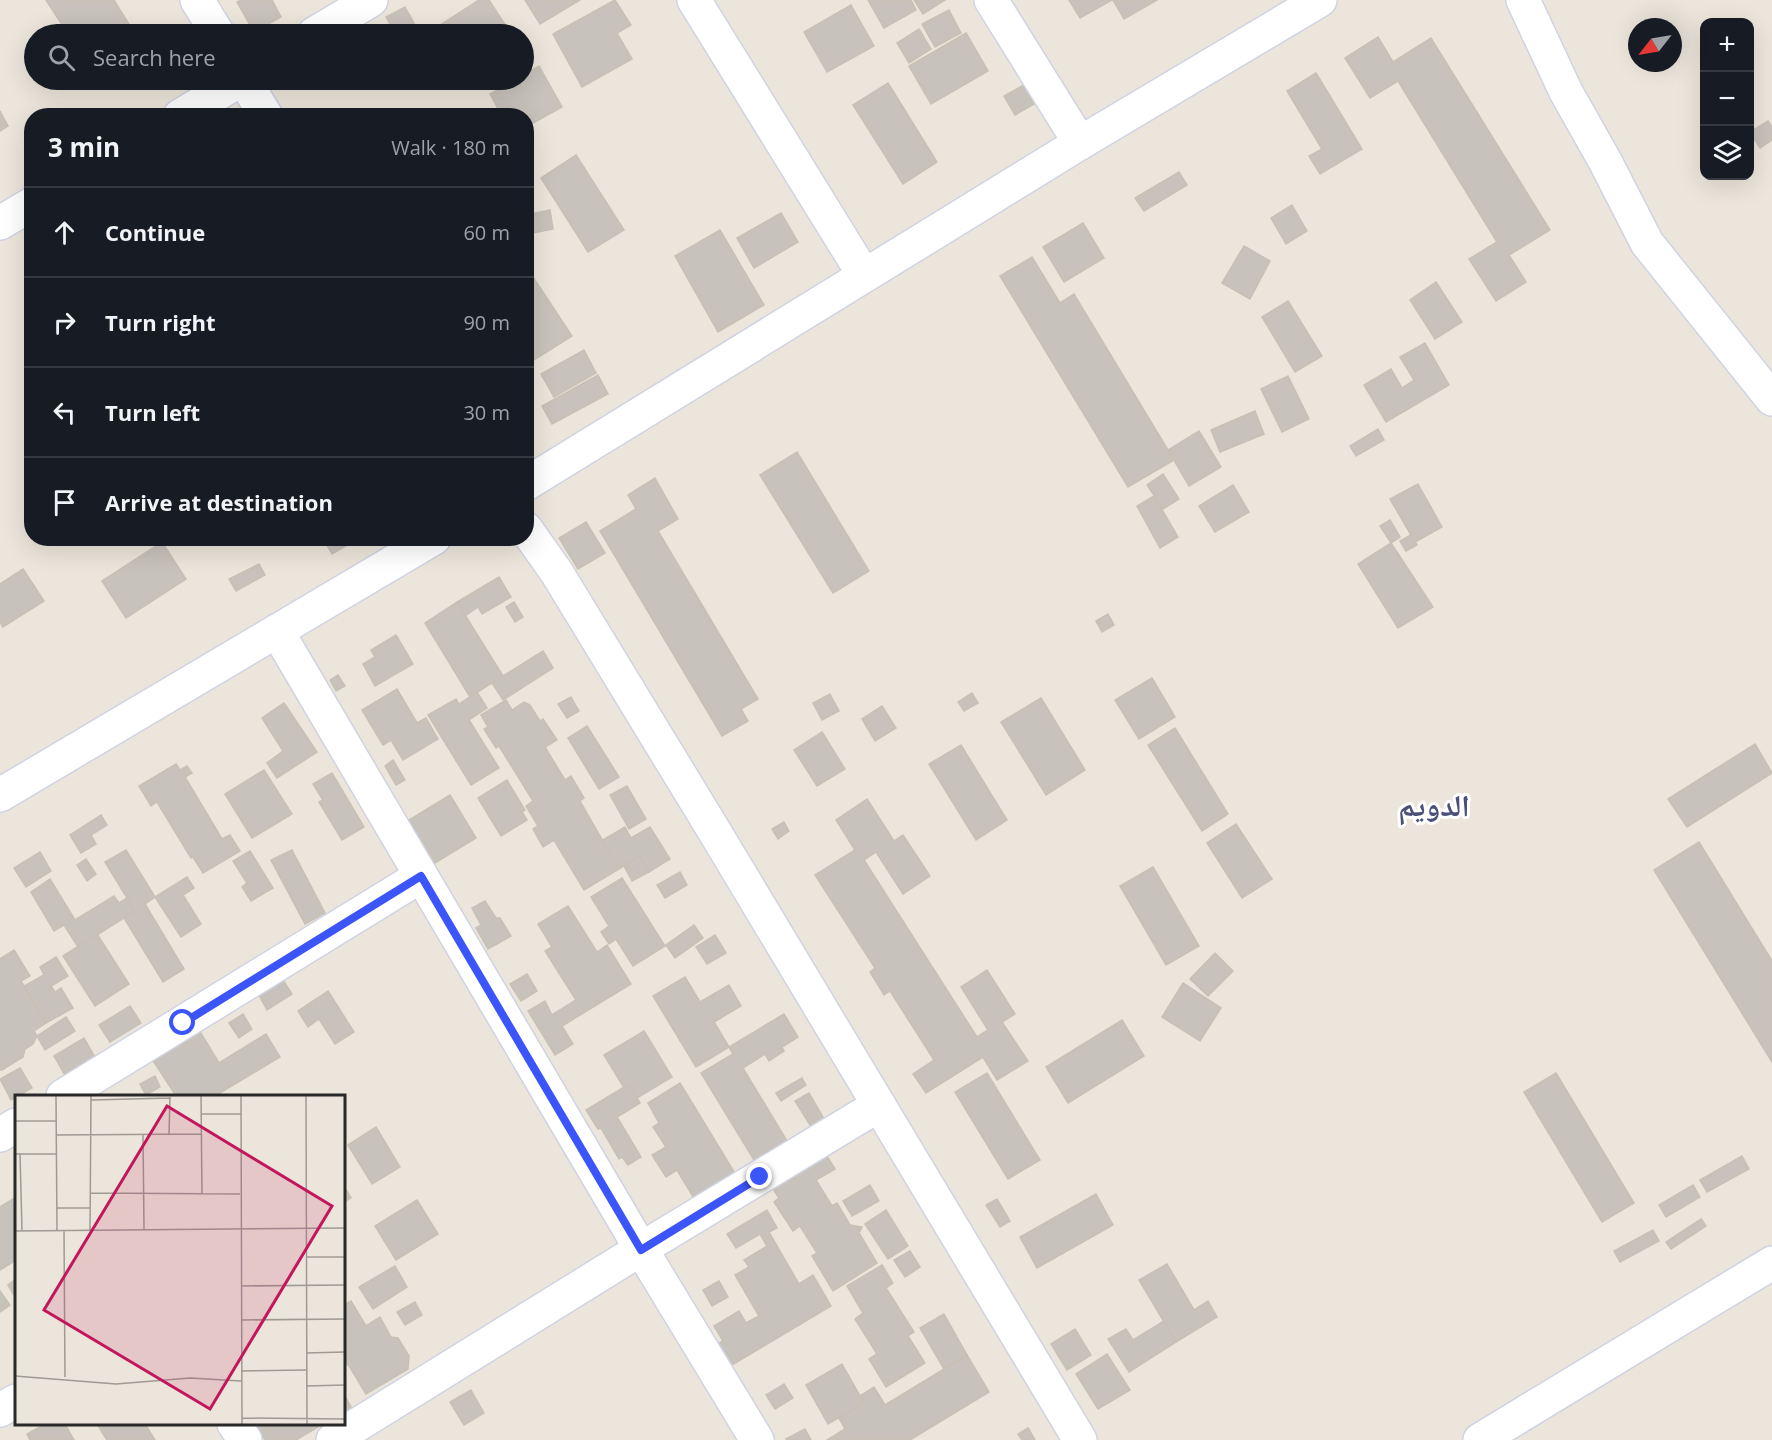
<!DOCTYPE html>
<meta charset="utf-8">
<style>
body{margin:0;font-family:"Open Sans","Noto Naskh Arabic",sans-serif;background:#20242c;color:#f1f3f6}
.controls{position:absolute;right:18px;top:18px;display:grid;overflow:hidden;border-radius:12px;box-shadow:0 6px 24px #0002}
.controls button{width:54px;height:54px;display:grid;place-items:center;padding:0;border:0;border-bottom:2px solid #363941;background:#171b24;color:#f1f3f6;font:30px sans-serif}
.compass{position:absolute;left:1628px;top:18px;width:54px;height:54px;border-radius:50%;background:#171b24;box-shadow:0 6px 24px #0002;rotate:239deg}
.stop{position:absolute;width:18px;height:18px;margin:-14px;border:4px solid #3b55f9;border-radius:50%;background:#fff}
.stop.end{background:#3b55f9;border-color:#fff;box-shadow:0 2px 6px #0008}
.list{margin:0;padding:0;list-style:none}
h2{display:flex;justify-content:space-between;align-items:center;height:78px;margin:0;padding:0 24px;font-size:26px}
h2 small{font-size:20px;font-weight:400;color:#9ea1a6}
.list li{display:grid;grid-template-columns:39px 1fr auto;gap:18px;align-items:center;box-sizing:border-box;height:90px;padding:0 24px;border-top:2px solid #363941}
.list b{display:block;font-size:22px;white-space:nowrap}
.list em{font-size:20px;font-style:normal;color:#9ea1a6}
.icon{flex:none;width:33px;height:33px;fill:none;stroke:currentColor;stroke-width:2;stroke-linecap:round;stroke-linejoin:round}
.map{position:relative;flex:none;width:1772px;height:1440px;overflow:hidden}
.search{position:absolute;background:#171b24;box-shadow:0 6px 24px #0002;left:24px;top:24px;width:510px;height:66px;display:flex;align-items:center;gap:15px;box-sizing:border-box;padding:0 21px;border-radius:33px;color:#9ea1a6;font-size:22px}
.panel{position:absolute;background:#171b24;box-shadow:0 6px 24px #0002;left:24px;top:108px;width:510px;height:438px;border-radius:24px}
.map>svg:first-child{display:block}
.building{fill:#c7c2bb;stroke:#c7c1b5;stroke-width:1.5}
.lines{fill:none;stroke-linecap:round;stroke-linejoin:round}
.minor-casing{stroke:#d0d3e2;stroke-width:36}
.tertiary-casing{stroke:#d0d3e2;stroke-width:36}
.minor{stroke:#fff;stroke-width:33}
.tertiary{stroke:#fff;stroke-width:33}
.route{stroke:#3b55f9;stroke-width:8}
.labels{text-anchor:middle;stroke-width:6;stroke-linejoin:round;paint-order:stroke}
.town-label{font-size:30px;font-weight:bold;fill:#4a507a;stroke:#fff}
.inset-road{fill:none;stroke:#9e9a94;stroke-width:1.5}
.view{fill:#c2185b;fill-opacity:0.15;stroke:#c2185b;stroke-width:3}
.inset-edge{fill:none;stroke:#292929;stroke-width:3}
</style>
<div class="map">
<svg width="1772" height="1440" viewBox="0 0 1772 1440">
<rect width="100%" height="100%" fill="#ece5db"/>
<g class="building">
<polygon points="46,0 114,0 135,34 68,34"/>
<polygon points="241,0 272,0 281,17 254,32 237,2"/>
<polygon points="479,0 489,0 511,34 437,34 434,29"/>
<polygon points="525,0 580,0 540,24"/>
<polygon points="615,0 631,25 617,33 632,59 582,87 553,34"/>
<polygon points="868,0 911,0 916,10 884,28"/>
<polygon points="914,0 945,0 923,14"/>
<polygon points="1069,0 1112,0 1080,18"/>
<polygon points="1113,0 1157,0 1124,19"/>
<polygon points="851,5 874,46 827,72 804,32"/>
<polygon points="405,7 420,34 396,34 386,17"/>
<polygon points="949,10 961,33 935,47 922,24"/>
<polygon points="919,29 931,49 909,63 897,43"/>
<polygon points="966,33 988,71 931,104 909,66"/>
<polygon points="1378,37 1393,62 1431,38 1550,230 1509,255 1526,282 1496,301 1469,259 1497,242 1398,81 1370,98 1345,58"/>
<polygon points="539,66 562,107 526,127 526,116 502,116 490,94 516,80 524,80 524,75"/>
<polygon points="1316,73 1362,149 1320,174 1309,156 1322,149 1287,91"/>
<polygon points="888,83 937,162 903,184 853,105"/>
<polygon points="1024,85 1034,104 1015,115 1004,96"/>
<polygon points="0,111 8,126 0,131"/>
<polygon points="1768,121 1772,127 1772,140 1760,148 1750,132"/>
<polygon points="576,155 624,230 588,252 541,178"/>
<polygon points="1179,172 1187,185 1144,211 1135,198"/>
<polygon points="1292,205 1307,231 1286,244 1271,218"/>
<polygon points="550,210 553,229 528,234 526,215"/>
<polygon points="781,213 798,242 754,268 737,238"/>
<polygon points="1083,223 1104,258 1064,282 1043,247"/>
<polygon points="720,230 764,305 718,332 675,256"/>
<polygon points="1244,246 1270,261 1250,299 1222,283"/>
<polygon points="1032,257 1060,303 1074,294 1174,460 1128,487 1000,276"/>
<polygon points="533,277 572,336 526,365 526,282"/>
<polygon points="1436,282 1462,322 1435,339 1410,300"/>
<polygon points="1288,301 1322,356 1295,372 1262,317"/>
<polygon points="1425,343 1449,385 1386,422 1364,385 1391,369 1402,388 1414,380 1400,357"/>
<polygon points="584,350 596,373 554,397 541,374"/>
<polygon points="598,375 608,394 552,424 542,406"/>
<polygon points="1288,376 1309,419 1282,432 1261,389"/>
<polygon points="1255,411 1264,434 1220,452 1211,430"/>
<polygon points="1378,429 1384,440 1356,456 1350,446"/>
<polygon points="1199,431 1221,467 1189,486 1168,450"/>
<polygon points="797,452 869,571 833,593 760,475"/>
<polygon points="1163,474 1179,499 1163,509 1147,485"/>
<polygon points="655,478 678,519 658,531 758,699 741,709 748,721 722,736 600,531 636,509 628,495"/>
<polygon points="1418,484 1442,527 1415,542 1417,545 1406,551 1400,541 1411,535 1390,499"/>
<polygon points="1233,485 1249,512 1215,532 1199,506"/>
<polygon points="1154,496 1178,537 1160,548 1137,506"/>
<polygon points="1390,520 1400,537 1391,543 1380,526"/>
<polygon points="586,522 605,553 578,569 559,538"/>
<polygon points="323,538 355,538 356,540 332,554"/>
<polygon points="162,542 186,579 126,618 102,581"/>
<polygon points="1391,543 1433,607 1398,628 1358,564"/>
<polygon points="259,564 265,575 236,591 229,579"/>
<polygon points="23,569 44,601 3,627 0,622 0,584"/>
<polygon points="499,577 511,597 482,614 478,607 465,616 457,602"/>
<polygon points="457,602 503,676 470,697 425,623"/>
<polygon points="514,602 523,617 515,622 506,607"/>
<polygon points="1108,614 1114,625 1102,632 1096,621"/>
<polygon points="396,635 413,664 375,686 363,664 375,657 371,650"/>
<polygon points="543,651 553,668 503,700 492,683"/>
<polygon points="338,675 345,686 336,691 330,680"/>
<polygon points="1152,678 1175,717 1139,739 1115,700"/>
<polygon points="397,689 417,723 426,718 438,739 403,760 391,740 383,745 362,710"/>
<polygon points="477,692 487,708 469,720 499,768 471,785 428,715 456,699 459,704"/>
<polygon points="972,693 978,703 964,711 958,702"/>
<polygon points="830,694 839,711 822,720 813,703"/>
<polygon points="571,697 579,711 567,718 558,704"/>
<polygon points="1041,698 1085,770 1046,795 1001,722"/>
<polygon points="506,700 512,710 524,702 530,705 540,721 543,719 557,740 545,747 565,780 571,776 584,798 580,801 619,869 584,890 554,840 543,847 533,829 538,826 526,806 533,801 499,746 496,748 484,729 488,727 481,715"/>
<polygon points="284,703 317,752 277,778 267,763 283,751 262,718"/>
<polygon points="882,706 896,728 875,741 862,719"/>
<polygon points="587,726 619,777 599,789 568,738"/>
<polygon points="1175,728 1228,814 1202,831 1148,745"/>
<polygon points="822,732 845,769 817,786 794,750"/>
<polygon points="1755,744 1772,773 1687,827 1668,799"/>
<polygon points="961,745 1007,820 976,840 929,764"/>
<polygon points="393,760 405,780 396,785 385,766"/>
<polygon points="176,764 180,770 187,766 192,773 185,777 222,839 230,835 240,851 203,873 193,857 191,858 157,802 151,806 139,786"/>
<polygon points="264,770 292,814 252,838 225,794"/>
<polygon points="332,773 364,827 342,840 319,802 323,800 313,784"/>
<polygon points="507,780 525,810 522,812 527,820 501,836 478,798"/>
<polygon points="627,786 646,819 629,829 610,795"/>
<polygon points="450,795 476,838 435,863 409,820"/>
<polygon points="867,799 894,841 903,835 930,876 903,894 876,852 864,860 977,1037 988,1030 961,987 987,970 1015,1014 1002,1022 1028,1061 997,1080 983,1057 926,1093 913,1074 934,1060 890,991 884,995 870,972 875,968 815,875 855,850 836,820"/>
<polygon points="101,815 107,825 91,835 96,844 81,853 70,835"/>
<polygon points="784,822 789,831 778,839 772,829"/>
<polygon points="1236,824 1272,879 1242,898 1207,843"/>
<polygon points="625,827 631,838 650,827 670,859 649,872 640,856 619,869 601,841"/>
<polygon points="1699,842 1772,961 1772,1062 1654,870"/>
<polygon points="126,850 155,897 145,904 184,969 163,982 124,918 135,911 105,862"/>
<polygon points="292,850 325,913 305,924 271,860"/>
<polygon points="250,851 273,888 251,901 242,887 247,883 233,861"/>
<polygon points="40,852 51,871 26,887 14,868"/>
<polygon points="640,856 649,872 632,881 624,866"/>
<polygon points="86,859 96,874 87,881 77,865"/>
<polygon points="1153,867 1199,946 1166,965 1120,886"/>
<polygon points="680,872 687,885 665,898 657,885"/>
<polygon points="187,877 194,888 183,895 201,924 181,937 155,897"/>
<polygon points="622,878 665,946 633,966 616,939 609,944 601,932 609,926 591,897"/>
<polygon points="50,879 75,920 114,896 119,903 127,898 135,911 78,947 64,925 54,931 31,892"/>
<polygon points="485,901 496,918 500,918 511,936 488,949 476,928 481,925 472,908"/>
<polygon points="568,906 597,952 607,945 631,984 562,1026 573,1044 555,1055 528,1011 545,1001 552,1015 576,1000 545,951 552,947 538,924"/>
<polygon points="694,925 703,938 675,958 666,945"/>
<polygon points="97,934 129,984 95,1006 63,956"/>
<polygon points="715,935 726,953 707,964 696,947"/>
<polygon points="14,950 30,976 21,981 46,1023 34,1031 37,1036 33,1044 25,1049 23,1057 2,1070 0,1070 0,959"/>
<polygon points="1215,953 1233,971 1208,996 1190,979"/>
<polygon points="56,957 68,976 51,986 55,992 61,988 73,1008 46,1023 24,986 44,975 40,967"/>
<polygon points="527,974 537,991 521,1001 510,984"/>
<polygon points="685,977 700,1002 729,985 741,1006 714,1022 729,1047 696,1067 653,996"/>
<polygon points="283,980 292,994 267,1010 259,995"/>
<polygon points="1183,983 1221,1008 1200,1041 1162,1017"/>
<polygon points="328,991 354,1032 335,1044 319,1019 308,1027 298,1011"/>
<polygon points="130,1006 141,1023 110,1042 99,1025"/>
<polygon points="243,1014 252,1029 239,1038 229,1023"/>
<polygon points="784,1014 798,1037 782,1047 784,1051 769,1061 765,1054 743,1068 787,1141 754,1160 701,1073 733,1054 729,1047"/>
<polygon points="66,1017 75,1031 45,1050 37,1036"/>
<polygon points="1122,1020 1144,1056 1068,1103 1046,1067"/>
<polygon points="199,1030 219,1063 266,1034 280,1057 215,1096 176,1096 152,1059"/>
<polygon points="644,1031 672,1077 637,1098 629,1084 624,1088 604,1055"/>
<polygon points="84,1038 99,1064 69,1082 54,1056"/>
<polygon points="20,1068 32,1088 11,1100 0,1079"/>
<polygon points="987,1073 1040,1160 1008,1179 955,1092"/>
<polygon points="1556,1073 1634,1203 1602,1222 1524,1092"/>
<polygon points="155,1076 160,1087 146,1095 140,1084"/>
<polygon points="802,1078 806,1085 781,1101 776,1093"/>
<polygon points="680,1083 736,1175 695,1200 677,1170 666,1177 652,1155 666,1147 653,1127 659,1123 648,1103"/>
<polygon points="629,1084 640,1103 617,1117 641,1157 628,1165 622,1157 619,1159 601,1128 598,1129 586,1110"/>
<polygon points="809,1093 823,1117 810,1125 795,1101"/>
<polygon points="376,1127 400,1167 372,1184 348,1145"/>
<polygon points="825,1153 835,1169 816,1180 832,1206 837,1203 850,1225 862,1227 859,1233 877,1263 833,1291 812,1256 817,1253 800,1226 793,1231 774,1202 779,1198 771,1186"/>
<polygon points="1742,1156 1749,1169 1707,1192 1700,1180"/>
<polygon points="870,1185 879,1201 852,1216 843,1201"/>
<polygon points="1693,1185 1700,1197 1666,1217 1659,1205"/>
<polygon points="344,1186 351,1198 344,1202"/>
<polygon points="1096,1194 1113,1225 1037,1268 1020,1237"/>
<polygon points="16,1197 16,1260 0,1270 0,1207"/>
<polygon points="997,1199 1010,1221 1000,1227 986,1205"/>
<polygon points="417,1200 438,1234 396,1260 375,1226"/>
<polygon points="767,1210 777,1228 769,1232 799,1284 813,1275 831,1306 722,1371 709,1349 723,1341 714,1326 739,1311 746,1323 759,1316 735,1275 749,1267 744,1260 767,1246 760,1234 736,1248 727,1234"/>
<polygon points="886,1210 908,1246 888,1259 865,1224"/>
<polygon points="1701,1219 1706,1226 1671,1249 1666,1242"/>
<polygon points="1653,1230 1659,1241 1620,1262 1614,1251"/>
<polygon points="910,1251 920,1267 905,1277 894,1260"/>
<polygon points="1167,1264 1194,1310 1208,1301 1217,1317 1176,1342 1139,1280"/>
<polygon points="882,1265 893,1283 886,1288 914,1332 908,1336 925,1363 886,1387 869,1359 877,1354 855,1319 863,1313 847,1286"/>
<polygon points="395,1266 407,1287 373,1309 359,1287"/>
<polygon points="16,1279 16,1299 8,1285"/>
<polygon points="719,1281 728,1297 712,1306 703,1290"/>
<polygon points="0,1291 10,1305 0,1312"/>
<polygon points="351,1301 366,1326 380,1317 391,1337 398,1338 409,1356 408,1369 366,1394 348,1364 345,1366 344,1364 344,1305"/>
<polygon points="415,1302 422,1315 405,1325 397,1312"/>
<polygon points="944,1314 967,1355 944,1369 920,1328"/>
<polygon points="1164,1321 1176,1342 1129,1372 1108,1339 1126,1329 1133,1340"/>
<polygon points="1075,1329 1091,1355 1067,1370 1051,1344"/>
<polygon points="1107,1354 1130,1390 1098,1409 1076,1374"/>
<polygon points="967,1355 989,1392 910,1440 827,1440 845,1429 839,1418 864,1403 860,1396 874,1387 885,1405"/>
<polygon points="842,1364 864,1403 828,1424 806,1385"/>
<polygon points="784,1384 793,1398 775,1409 766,1395"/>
<polygon points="471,1390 484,1413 464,1425 450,1402"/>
<polygon points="344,1394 351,1407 344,1411"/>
<polygon points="45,1424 65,1424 74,1440 30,1440 27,1434"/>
<polygon points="97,1424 145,1424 155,1440 107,1440"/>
<polygon points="255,1424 323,1424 296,1440 265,1440"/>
<polygon points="1028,1428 1035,1440 1022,1440 1018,1434"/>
<polygon points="805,1429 811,1440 787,1440 786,1439"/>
</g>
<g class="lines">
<g class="minor-casing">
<g id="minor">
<polyline points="197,0 218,34"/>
<polyline points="694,0 864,275"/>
<polyline points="991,0 1080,143"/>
<polyline points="1523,0 1566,92 1605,161 1647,243 1772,399"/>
<polyline points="314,34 371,0"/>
<polyline points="244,80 266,116"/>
<polyline points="180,116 240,80"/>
<polyline points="0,223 32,204"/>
<polyline points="526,529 557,573 713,829 1080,1440"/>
<polyline points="277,631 641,1249 757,1440"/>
<polyline points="63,1096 421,876"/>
<polyline points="0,1135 16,1125"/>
<polyline points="0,1410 16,1401"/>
<polyline points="234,1424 245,1440"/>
<polyline points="333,1440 641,1249 879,1105"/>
<polyline points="1480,1440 1772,1263"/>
</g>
</g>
<g class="tertiary-casing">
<g id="tertiary">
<polyline points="526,484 1080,143 1320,0"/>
<polyline points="0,795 434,538"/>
</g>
</g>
<use href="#minor" class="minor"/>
<use href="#tertiary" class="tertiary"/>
</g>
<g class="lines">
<polyline class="route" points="183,1023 421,876 641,1250 760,1177"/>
</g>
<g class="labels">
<g class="town-label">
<text x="1434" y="816">الدويم</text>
</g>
</g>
<g transform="translate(15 1095)">
<rect width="330" height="330" fill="#ece5db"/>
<path class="inset-road" d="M41,1L42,135M186,1L187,99M226,1L227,329M291,1L292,329M76,5L155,3M187,19H226M0,26H41M128,39L129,135M154,39L155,2M41,40L187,39M0,59H41M5,59L7,135M75,98L225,99M42,113H75M49,135L50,282M75,135L76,1M0,136L330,133M291,162H330M226,191L330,190M226,225L330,224M291,258L330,257M226,276L291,275M0,281L101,289L175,283L226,286M291,291L330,290M227,323L330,324"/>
<path class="view" d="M152,11L317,111L195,314L29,215Z"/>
<rect width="330" height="330" class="inset-edge"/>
</g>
</svg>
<div class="controls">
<button>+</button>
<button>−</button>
<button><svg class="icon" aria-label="layers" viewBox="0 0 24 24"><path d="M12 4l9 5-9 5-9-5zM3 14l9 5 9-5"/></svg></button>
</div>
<svg class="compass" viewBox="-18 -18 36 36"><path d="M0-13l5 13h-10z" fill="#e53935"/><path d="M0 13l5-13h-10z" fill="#9ea1a6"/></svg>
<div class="stop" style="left:183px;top:1023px"></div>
<div class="stop end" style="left:760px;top:1177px"></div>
<div class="search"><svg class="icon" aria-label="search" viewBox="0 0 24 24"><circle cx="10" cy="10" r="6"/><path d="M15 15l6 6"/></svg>Search here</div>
<section class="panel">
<h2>3 min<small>Walk · 180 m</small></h2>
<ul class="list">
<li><svg class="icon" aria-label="ahead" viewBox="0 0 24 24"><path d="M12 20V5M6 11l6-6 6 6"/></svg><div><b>Continue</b></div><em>60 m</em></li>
<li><svg class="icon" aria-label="right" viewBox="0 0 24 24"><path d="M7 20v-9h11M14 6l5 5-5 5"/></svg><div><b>Turn right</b></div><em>90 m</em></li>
<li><svg class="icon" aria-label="left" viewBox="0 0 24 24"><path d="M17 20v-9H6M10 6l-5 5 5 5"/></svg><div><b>Turn left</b></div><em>30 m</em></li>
<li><svg class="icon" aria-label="arrive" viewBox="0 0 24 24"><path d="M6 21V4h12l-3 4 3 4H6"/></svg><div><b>Arrive at destination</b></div></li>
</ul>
</section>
</div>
